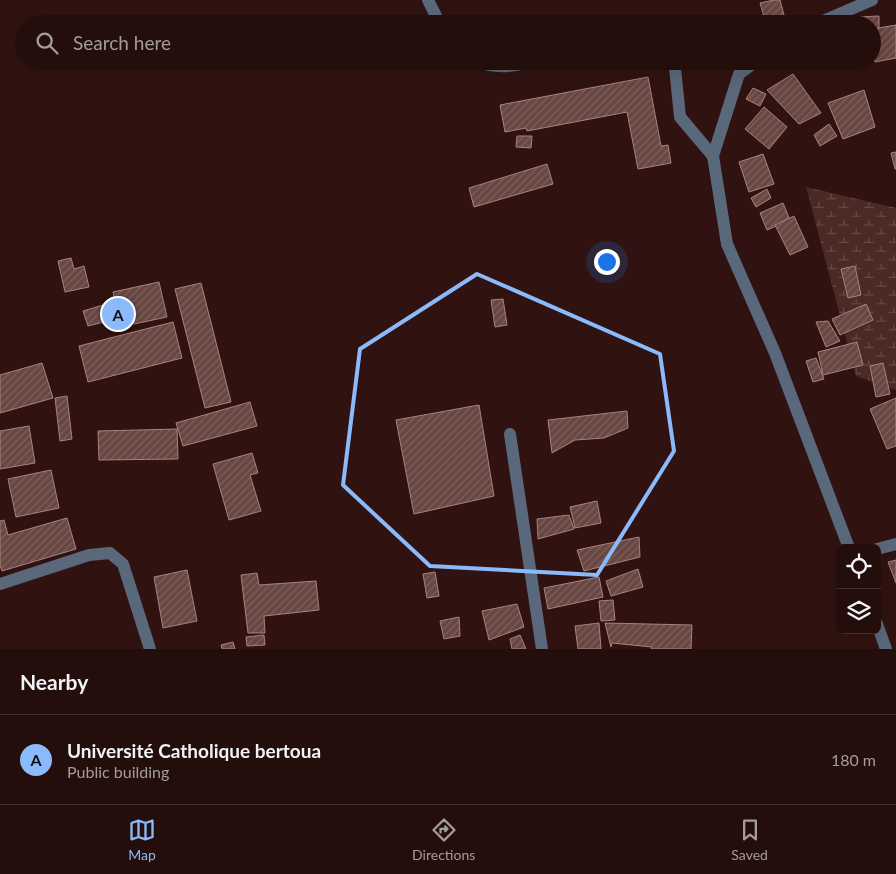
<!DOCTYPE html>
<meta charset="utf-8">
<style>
body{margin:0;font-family:Lato,sans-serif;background:#2c1715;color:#f1f3f6}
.controls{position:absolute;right:15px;bottom:15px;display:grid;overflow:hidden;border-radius:8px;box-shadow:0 5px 20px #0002}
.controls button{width:45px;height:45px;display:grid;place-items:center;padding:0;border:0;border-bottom:1px solid #412e2d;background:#240e0c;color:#f1f3f6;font:25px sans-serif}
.you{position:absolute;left:606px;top:261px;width:18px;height:18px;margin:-12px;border:4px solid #fff;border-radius:50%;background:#1a73e8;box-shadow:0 0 0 8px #1a73e833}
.badge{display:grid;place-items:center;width:32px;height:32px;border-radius:50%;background:#8abafc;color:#111;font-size:16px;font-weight:700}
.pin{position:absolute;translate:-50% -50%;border:2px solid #fff;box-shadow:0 1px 5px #0006}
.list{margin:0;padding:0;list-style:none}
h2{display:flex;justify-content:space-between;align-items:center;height:65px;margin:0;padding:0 20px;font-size:21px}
h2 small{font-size:16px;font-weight:400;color:#a39c9d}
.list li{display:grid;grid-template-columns:32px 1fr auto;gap:15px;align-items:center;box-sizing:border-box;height:90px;padding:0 20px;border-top:1px solid #412e2d}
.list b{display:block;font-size:19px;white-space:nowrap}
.list p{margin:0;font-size:16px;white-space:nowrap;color:#a39c9d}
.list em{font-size:16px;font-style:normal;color:#a39c9d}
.icon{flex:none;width:28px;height:28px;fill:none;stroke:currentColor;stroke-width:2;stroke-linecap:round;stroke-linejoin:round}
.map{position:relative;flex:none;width:896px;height:649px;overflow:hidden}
.search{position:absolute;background:#240e0c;box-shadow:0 5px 20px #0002;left:15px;right:15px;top:15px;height:55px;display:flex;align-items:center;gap:12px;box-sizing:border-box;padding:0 18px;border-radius:28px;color:#a39c9d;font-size:19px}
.sheet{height:155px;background:#240e0c}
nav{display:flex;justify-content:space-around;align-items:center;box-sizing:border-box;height:70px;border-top:1px solid #412e2d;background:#240e0c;font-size:14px;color:#a39c9d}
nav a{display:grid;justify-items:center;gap:2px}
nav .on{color:#8abafc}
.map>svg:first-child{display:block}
.wetland{fill:url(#wetland-marsh)}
.building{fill:url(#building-hatch);stroke:#a9837d}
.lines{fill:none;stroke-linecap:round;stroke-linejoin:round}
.minor{stroke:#5a687b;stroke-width:12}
.marked{fill:none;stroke:#8abafc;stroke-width:4;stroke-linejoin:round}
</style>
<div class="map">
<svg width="896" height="649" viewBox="0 0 896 649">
<defs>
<pattern id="wetland-marsh" width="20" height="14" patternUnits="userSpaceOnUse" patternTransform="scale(1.25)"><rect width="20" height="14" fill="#4b2a26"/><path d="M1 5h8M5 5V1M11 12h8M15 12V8" fill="none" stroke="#664845"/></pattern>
<pattern id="building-hatch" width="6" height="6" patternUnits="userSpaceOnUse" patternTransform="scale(1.25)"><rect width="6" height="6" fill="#684641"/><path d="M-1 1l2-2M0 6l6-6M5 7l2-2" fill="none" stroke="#7e605c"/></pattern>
</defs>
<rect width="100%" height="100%" fill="#301310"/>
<polygon class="wetland" points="806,187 896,208 896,390 856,376"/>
<g class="building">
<polygon points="774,0 780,0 784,15 765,20 760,3"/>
<polygon points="879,16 879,29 872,29 872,24 860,24 859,17"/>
<polygon points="896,25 896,58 875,62 872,46 872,29"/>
<polygon points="793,74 821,113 799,124 767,90"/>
<polygon points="648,77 661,146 668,145 671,163 638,169 627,112 527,131 526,128 505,132 500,105"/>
<polygon points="753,88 766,94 760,106 746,99"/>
<polygon points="864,90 875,127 843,139 828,103"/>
<polygon points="764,107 787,127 769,149 745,129"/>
<polygon points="829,124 837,136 820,146 814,135"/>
<polygon points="517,136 532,136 531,148 516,147"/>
<polygon points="896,152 896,169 895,169 891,153"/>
<polygon points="763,154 774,184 749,192 739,162"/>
<polygon points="547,164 553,184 474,207 469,188"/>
<polygon points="767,189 771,198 756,207 751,198"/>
<polygon points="783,203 790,220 767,230 760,213"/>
<polygon points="794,216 808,247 790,255 775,225"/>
<polygon points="71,258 74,269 84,266 89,287 65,292 58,261"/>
<polygon points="855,266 861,295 848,298 841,269"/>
<polygon points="159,282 167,317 134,324 131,312 118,315 113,292"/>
<polygon points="201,283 231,402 205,408 175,289"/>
<polygon points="503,299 507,325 495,327 491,300"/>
<polygon points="866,304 873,320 840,335 832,319"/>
<polygon points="103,305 108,321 88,326 83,311"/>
<polygon points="828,321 840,341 826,347 816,322"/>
<polygon points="173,322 182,358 88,382 79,346"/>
<polygon points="857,342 863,365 823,375 818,352"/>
<polygon points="816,358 824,379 813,382 806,361"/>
<polygon points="42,363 53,398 0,413 0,375"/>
<polygon points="883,363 890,394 876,397 870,366"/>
<polygon points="67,396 72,439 60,441 55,398"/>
<polygon points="896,398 896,446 887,449 870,409"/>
<polygon points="250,402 257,426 183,446 176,423"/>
<polygon points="479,405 494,496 414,514 396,420"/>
<polygon points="627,411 628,428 604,438 575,440 552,453 548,420"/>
<polygon points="29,426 35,463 0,469 0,431"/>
<polygon points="177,429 178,459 99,460 98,431"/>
<polygon points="252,453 258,473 250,475 261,511 229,520 213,464"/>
<polygon points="51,470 59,508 16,517 8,479"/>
<polygon points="597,501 601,523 575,528 570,507"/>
<polygon points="569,515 574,529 538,539 537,519"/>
<polygon points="67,518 76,549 2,571 0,565 0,521 4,520 8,535"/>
<polygon points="639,537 640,557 584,571 577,550"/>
<polygon points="896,560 896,583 888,562"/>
<polygon points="638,569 643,587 611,596 606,581"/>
<polygon points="187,570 197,621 163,628 154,577"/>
<polygon points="435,572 439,596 427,598 423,574"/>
<polygon points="257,573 259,585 316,581 319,610 264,616 265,633 248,633 241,575"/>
<polygon points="599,577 603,597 548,609 544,588"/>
<polygon points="613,600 615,620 601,621 599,601"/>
<polygon points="517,604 524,627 489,640 482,611"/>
<polygon points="459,617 460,636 444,639 440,621"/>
<polygon points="599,623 601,649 578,649 575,626"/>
<polygon points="605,623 692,625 691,649 651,649 652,647 612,643 611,647"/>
<polygon points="264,635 265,645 247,646 246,637"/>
<polygon points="520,635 526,649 512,649 510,639"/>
<polygon points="233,642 235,649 222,649 221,645"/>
</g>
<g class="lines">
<g class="minor">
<polyline points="428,0 440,24"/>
<polyline points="816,24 872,0"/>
<path d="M477,61C491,68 515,68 529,61"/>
<polyline points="670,61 675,68 680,117 713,156"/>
<polyline points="757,61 739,74 713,156 727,244 775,353 849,548"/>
<polyline points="510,434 542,649"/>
<polyline points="877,549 896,544"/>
<polyline points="0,584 89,555 110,553 123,564 150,649"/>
<polyline points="877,624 886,649"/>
</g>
</g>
<path class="marked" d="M477,274L660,354L674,451L597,575L430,566L343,485L360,349Z"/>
</svg>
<div class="controls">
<button><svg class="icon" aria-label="locate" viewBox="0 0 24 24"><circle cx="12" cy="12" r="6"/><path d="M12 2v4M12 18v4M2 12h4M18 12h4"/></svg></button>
<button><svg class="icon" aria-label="layers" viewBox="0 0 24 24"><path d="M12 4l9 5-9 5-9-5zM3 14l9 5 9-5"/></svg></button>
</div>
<div class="you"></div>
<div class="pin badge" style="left:118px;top:314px">A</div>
<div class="search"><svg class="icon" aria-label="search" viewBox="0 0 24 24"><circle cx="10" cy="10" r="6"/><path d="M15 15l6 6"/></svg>Search here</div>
</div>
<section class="sheet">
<h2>Nearby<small></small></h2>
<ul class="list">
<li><span class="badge">A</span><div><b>Université Catholique bertoua</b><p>Public building</p></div><em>180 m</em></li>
</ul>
</section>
<nav>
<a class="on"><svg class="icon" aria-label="map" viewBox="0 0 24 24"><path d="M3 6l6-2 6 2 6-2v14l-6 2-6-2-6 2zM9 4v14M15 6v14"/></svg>Map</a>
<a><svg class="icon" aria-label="directions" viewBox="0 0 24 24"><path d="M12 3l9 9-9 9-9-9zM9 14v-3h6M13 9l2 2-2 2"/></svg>Directions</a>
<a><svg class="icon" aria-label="saved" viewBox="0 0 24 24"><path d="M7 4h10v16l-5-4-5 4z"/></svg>Saved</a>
</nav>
